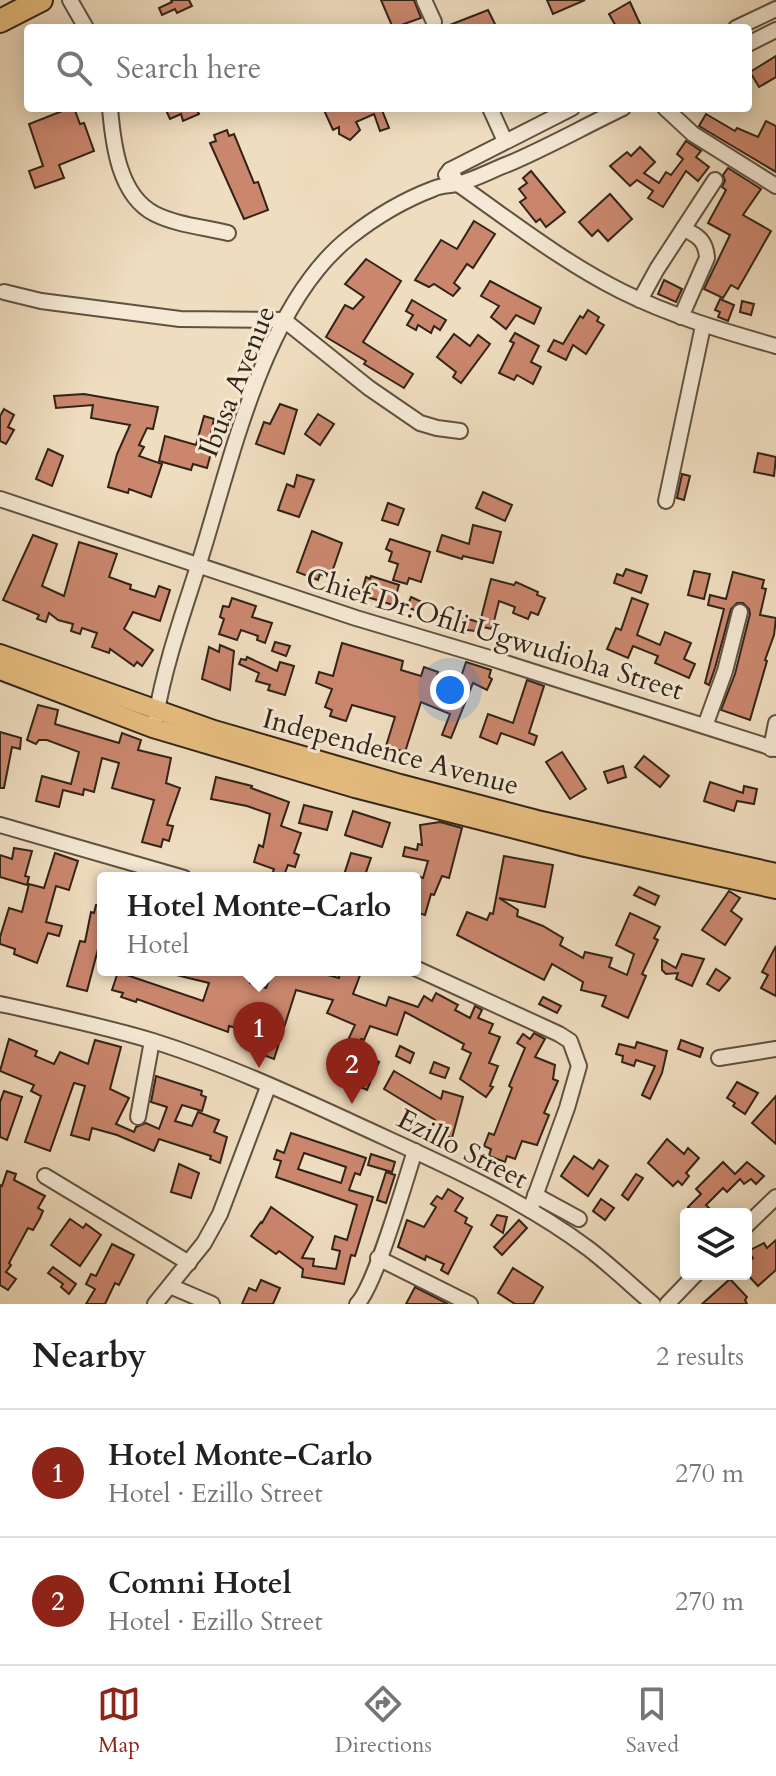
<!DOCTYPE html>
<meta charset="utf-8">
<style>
body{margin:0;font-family:Cardo,serif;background:#f6f6f6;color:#222}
.controls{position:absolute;right:24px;bottom:24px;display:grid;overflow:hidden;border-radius:8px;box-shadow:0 4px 20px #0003}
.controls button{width:72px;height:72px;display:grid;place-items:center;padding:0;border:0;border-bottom:2px solid #e0e0e0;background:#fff;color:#222;font:40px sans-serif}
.you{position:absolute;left:450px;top:690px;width:28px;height:28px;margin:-20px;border:6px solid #fff;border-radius:50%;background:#1a73e8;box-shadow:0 0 0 12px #1a73e833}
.badge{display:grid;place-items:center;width:52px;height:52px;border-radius:50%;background:#8f2418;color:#fff;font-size:26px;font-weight:700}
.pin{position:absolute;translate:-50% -66px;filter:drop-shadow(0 2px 4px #0008)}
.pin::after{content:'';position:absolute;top:42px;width:28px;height:24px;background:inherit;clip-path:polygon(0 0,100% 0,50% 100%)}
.popup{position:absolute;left:97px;top:872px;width:324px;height:104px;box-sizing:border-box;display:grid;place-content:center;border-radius:8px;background:#fff;filter:drop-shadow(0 2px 6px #0005);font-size:26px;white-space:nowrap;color:#767676}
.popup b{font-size:30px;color:#222}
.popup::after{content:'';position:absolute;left:50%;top:100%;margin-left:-16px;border:16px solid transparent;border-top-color:#fff}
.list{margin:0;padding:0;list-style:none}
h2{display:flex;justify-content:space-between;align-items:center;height:104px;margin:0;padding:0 32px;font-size:34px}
h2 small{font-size:26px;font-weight:400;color:#767676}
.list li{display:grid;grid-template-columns:52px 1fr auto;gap:24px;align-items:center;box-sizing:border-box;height:128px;padding:0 32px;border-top:2px solid #e0e0e0}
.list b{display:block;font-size:30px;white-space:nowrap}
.list p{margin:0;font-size:26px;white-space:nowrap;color:#767676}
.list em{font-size:26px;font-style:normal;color:#767676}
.icon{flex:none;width:44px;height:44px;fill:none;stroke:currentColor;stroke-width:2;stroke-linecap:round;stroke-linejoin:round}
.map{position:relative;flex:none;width:776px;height:1304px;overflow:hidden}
.search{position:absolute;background:#fff;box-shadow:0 4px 20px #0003;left:24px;right:24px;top:24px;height:88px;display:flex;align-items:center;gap:20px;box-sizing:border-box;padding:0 28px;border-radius:8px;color:#767676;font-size:30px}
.sheet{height:360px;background:#fff}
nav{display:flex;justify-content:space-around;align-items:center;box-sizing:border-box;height:112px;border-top:2px solid #e0e0e0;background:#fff;font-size:22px;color:#767676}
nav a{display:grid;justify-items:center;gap:4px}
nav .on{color:#8f2418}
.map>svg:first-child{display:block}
.building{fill:#cb876e;stroke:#312317;stroke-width:2;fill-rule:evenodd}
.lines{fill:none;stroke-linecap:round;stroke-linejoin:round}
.minor-casing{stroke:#605241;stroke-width:18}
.major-casing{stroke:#312317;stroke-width:22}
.highway-casing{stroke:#312317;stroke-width:26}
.minor{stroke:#f5e9d5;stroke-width:14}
.major{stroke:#e8be80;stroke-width:18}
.highway{stroke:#e8be80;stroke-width:22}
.labels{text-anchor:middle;stroke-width:6;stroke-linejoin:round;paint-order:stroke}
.street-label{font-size:28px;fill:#312317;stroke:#f5e9d5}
</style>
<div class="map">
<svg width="776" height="1304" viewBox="0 0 776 1304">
<rect width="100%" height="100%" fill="#efddbf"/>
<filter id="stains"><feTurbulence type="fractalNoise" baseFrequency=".0025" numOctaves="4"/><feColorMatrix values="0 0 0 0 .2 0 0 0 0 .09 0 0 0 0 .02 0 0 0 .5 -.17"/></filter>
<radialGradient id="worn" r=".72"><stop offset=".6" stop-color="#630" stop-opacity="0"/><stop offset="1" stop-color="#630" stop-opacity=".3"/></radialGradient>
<g class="building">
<polygon points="171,0 189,0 192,6 177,13 175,9 162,15 159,8 172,2"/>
<polygon points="381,0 414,0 421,18 393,28"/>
<polygon points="547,0 585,0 553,14"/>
<polygon points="630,2 642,28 617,28 609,14"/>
<polygon points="488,10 495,24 488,28 442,28"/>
<polygon points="776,56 776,77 759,87 750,72"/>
<polygon points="70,108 74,108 80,124 84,123 94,151 59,165 64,178 35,188 29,171 43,166 29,124"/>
<polygon points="165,108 196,108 199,114 183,121 181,114 170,119"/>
<polygon points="323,108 387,108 382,110 389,128 380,131 374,114 356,122 360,130 350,140 339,134 339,127 333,130"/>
<polygon points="706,114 735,131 737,128 758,137 766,121 776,126 776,172 699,126"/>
<polygon points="227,130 229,136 234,134 254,183 258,182 268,210 244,219 210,143 216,141 214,135"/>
<polygon points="686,141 701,151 696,157 709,167 698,181 686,171 663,207 648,198 653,191 637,180 630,186 610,166 627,152 631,156 640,147 655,162 644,173 659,183 666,172 671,175 683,159 677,154"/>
<polygon points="728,168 761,189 743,215 771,231 738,289 731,285 723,298 704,289 730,235 708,223 726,190 722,187 725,181 723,175"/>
<polygon points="531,171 565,212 546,227 540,219 536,222 520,202 526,198 519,189 527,183 523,178"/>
<polygon points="610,194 632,219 608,241 598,230 592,236 579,222"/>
<polygon points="474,221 495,234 473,268 467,264 454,283 460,288 453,296 434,284 429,287 415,280 441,240 457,249"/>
<polygon points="366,259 401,281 363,342 413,374 404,388 364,364 366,361 326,337 345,305 353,309 364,297 345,284"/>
<polygon points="664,280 682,289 676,302 658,294"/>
<polygon points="490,281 541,308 534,324 516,315 506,329 491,317 499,306 481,296"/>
<polygon points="720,299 734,305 728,321 718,317 720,312 715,310"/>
<polygon points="412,300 446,320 440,330 434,326 431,333 418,325 416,330 407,325 413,315 406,311"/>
<polygon points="742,301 754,304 751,315 740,312"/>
<polygon points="588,310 599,317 597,321 604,325 586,354 573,345 566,360 548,351 554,340 563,344 580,316 583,318"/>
<polygon points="515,333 539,346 531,362 541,367 533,384 517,375 514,380 499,373 514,343 510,341"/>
<polygon points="454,334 470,346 478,335 490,344 461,383 453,377 456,372 437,357"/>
<polygon points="84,394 158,407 153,429 147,428 139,445 144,447 139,456 162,464 151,497 129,489 128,493 108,487 117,454 130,425 91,418 93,405 56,408 54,396"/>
<polygon points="280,404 297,410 284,454 256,444 264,422 270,424"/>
<polygon points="4,409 14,415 8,427 14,430 6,444 0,441 0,416"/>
<polygon points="318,414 334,424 320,445 305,434"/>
<polygon points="204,416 214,419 208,448 212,449 207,468 193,464 191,470 159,461 165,436 196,445"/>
<polygon points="48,449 63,456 52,486 36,479"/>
<polygon points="758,453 776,457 774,476 754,472"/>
<polygon points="682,474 690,476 684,500 677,498"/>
<polygon points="297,475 314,480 299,517 278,510 287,484 294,487"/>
<polygon points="483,492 512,505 505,521 476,508"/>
<polygon points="388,503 404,509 398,525 382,520"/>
<polygon points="473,525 501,532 493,563 463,556 462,559 437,551 442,535 469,544"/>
<polygon points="312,531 342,543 330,578 320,574 318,580 297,572"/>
<polygon points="33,535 57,544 42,586 64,596 79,542 117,554 109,577 131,585 130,589 155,597 159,586 170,590 160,621 133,612 124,629 153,650 142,666 137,662 134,666 110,649 109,653 92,647 97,633 82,628 80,634 71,631 73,624 58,620 49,613 46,622 37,619 39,615 3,600"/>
<polygon points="390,539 430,552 421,582 409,578 407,584 393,580 398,564 389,561 392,552 386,549"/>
<polygon points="626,569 647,576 641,593 614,583 617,574 623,576"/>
<polygon points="694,571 710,574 704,599 688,595"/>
<polygon points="733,572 764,580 762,588 766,589 760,615 776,618 774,635 765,660 767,661 750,720 721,710 735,674 750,614 749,609 743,603 737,603 731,609 715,668 709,685 705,683 724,609 708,605 710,595 726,599"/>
<polygon points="371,576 399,585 393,605 361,595 366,577 370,579"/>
<polygon points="491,579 514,585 516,582 538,592 537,595 545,598 538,615 531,612 528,619 513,613 515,607 499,601 492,629 479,626"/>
<polygon points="411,597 422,602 419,612 407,607"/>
<polygon points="232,598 256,606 252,617 272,623 265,643 257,640 258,636 241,630 237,640 219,634 224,619 220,617 223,606 229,607"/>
<polygon points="632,598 648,604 637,635 660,645 665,632 691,643 684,659 695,664 689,678 655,663 658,656 633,646 628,658 607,649 616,628 621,630"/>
<polygon points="462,617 478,622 475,631 458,629"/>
<polygon points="275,642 290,646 286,656 272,651"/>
<polygon points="342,643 403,661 401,670 421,676 424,667 438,672 436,679 458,686 466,662 491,670 489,677 492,679 487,690 473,683 451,738 442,735 450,714 421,702 405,752 386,746 395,717 352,705 346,721 330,716 332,710 325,707 332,689 316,683 319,672 333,676"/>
<polygon points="220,645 234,651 230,690 202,679 209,647 219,652"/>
<polygon points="247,657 277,671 280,662 294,666 285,695 268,690 270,685 256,681 259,673 239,664 241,659 246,660"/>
<polygon points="527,680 544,686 529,733 537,736 534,745 501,733 497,744 480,737 488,714 513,723"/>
<polygon points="38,705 58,710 55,724 119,743 122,733 141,740 138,750 171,758 166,783 180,788 167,825 173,826 169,841 163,839 161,847 142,842 154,800 112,788 119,763 102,758 94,792 84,789 83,795 63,790 59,807 36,801 42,776 71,784 79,752 47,740 39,740 36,744 27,740"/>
<polygon points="0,732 21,738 20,749 12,747 4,788 0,788"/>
<polygon points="562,752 586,789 570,799 546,762"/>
<polygon points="644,756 669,776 660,787 635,767"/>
<polygon points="623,766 626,777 608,783 604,772"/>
<polygon points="216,777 252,786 251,788 289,802 281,826 301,833 294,853 299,855 295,867 288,865 283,878 271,878 274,869 254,862 259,845 263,847 270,814 247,806 211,799"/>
<polygon points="710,782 743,793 744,786 757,789 754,804 737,801 734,811 704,801"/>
<polygon points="304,805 332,812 327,830 299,823"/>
<polygon points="353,811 390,823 382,847 345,835"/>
<polygon points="440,822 462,828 449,878 442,876 434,895 431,894 425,915 415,912 415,875 423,878 428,861 403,856 405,847 417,850 418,844 422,845 420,825"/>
<polygon points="14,848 32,851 25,876 29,877 27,885 0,877 0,855 12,859"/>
<polygon points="55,853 78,861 69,890 56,886 46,922 62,926 59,936 48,933 37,963 14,954 15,949 0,944 0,937 9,908 22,912 29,884 44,888"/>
<polygon points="351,853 371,858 364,878 343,878"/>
<polygon points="504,856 553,865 545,907 499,898 518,910 517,916 543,926 563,938 560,945 583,958 585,952 612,958 609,967 627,975 634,954 616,945 630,913 660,927 654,938 658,940 642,974 646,976 628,1018 602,1006 606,996 581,990 583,982 552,964 544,980 457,935 467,912 487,920 490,913 493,914"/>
<polygon points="639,887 659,896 655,905 634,895"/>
<polygon points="729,891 740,898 731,911 742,919 725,945 702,930"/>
<polygon points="96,905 103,907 103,930 87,991 67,986 80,941 85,942 91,912 94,913"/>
<polygon points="776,946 776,996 761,988 768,975 762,972"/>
<polygon points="682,954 704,959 692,986 676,979 678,973 666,974 662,970 662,960 676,968"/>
<polygon points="716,969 730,978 719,991 707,984"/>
<polygon points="168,970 249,970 247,978 251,980 250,983 266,988 273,970 289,970 302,974 303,970 309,970 339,978 340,970 362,970 353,994 386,1006 389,997 418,1007 424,996 432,1001 436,993 458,1005 455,1010 470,1018 475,1006 482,1010 478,1018 493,1024 489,1033 500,1037 489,1063 498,1066 490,1086 493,1087 486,1097 460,1079 471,1053 462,1049 464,1044 405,1012 397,1035 370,1026 364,1040 361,1039 356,1049 379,1062 367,1090 356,1085 353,1091 341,1086 344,1080 332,1075 355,1025 327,1013 333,1000 296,990 274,1059 258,1053 262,1038 247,1031 229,1026 228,1032 137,999 136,1002 121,997 123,993 112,990 118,972 203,1001 209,983 168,973"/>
<polygon points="543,997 561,1006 557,1013 539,1004"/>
<polygon points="534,1033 545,1039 535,1057 555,1065 553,1079 558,1081 544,1113 549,1115 537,1145 522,1141 515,1159 507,1156 505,1162 489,1156 491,1149 484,1146 489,1133 494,1135 512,1088 509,1086 525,1048 517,1043 523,1034 530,1039"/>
<polygon points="9,1039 37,1051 35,1056 54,1064 60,1052 88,1064 95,1040 121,1047 110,1089 129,1098 116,1124 134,1132 136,1127 146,1123 159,1129 167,1107 151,1102 156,1076 202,1091 201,1095 206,1097 202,1111 182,1105 175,1121 192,1126 198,1112 219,1120 214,1132 227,1137 220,1163 210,1159 211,1156 159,1139 154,1151 117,1135 92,1128 89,1140 71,1135 85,1086 74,1083 50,1151 25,1142 41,1096 31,1091 34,1085 0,1071"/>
<polygon points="681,1040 703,1048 700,1057 678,1049"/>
<polygon points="637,1042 667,1051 662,1073 650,1099 642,1095 655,1066 636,1060 634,1066 622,1062 623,1056 616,1054 619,1044 635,1048"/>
<polygon points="400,1046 414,1053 410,1063 396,1056"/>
<polygon points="434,1062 449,1068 445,1078 430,1073"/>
<polygon points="394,1071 441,1099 443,1091 463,1097 452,1138 432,1132 435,1120 384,1089"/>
<polygon points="737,1082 758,1093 745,1114 733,1106 735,1103 727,1098"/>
<polygon points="4,1091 22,1097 7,1140 0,1137 0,1102"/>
<polygon points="776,1096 776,1144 752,1123"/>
<path d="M291,1133L366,1158L360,1175L355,1173L349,1190L373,1197L355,1256L351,1255L344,1284L302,1277L303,1269L279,1251L276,1254L251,1236L261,1222L262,1223L271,1207L313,1237L302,1258L314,1259L313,1266L336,1269L340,1251L332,1249L335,1236L347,1240L357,1205L276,1177L281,1161L274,1159L277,1150L284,1153ZM304,1153L346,1167L341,1183L298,1169Z"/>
<polygon points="667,1139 684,1154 688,1148 699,1158 686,1173 689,1176 682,1185 678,1181 673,1186 648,1163"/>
<polygon points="371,1154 395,1162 392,1172 368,1165"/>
<polygon points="574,1156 593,1169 599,1160 608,1166 588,1196 561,1176"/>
<polygon points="723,1162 735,1174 747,1162 764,1176 756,1184 751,1179 744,1184 740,1179 727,1192 723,1188 706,1205 715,1214 695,1214 688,1207 701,1194 696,1189"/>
<polygon points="179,1164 199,1173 191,1198 171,1192"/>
<polygon points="7,1171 16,1174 14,1180 45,1196 38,1208 43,1211 40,1218 33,1230 28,1228 9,1263 11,1265 6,1272 16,1279 8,1290 0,1285 0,1185 2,1186"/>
<polygon points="386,1172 395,1175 386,1203 377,1200"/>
<polygon points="636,1174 643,1178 628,1200 622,1195"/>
<polygon points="448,1189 463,1198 455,1211 467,1218 465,1223 472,1227 448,1274 441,1270 444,1264 426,1256 425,1260 398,1247 407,1220 424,1227 436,1207 431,1204 437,1196 442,1199"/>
<polygon points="601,1199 614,1208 605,1220 593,1211"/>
<polygon points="497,1215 507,1217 503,1233 491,1225"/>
<polygon points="70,1219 83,1228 86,1224 101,1235 80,1266 51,1245"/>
<polygon points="519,1220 527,1228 502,1255 494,1247"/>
<polygon points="776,1240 776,1270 758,1286 746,1273 746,1264 753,1258 748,1251 764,1243 767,1248"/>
<polygon points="112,1244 134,1255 119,1285 115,1283 105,1304 86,1304 95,1289 86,1284 91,1274 96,1276"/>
<polygon points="53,1267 76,1284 69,1294 61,1287 63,1284 48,1273"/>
<polygon points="513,1268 543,1287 533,1304 515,1304 498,1293"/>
<polygon points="730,1279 747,1297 745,1300 747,1304 702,1304"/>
<polygon points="261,1280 280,1288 273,1304 242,1304 249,1288 256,1291"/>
<polygon points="415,1287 448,1304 406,1304"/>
</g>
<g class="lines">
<g class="minor-casing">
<g id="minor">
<polyline points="70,0 86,28"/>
<polyline points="424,0 434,22"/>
<polyline points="736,28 776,9"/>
<polyline points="748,44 776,30"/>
<path d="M110,108C113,144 119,196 155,214C177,225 204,227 228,233"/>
<polyline points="490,108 505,141"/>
<polyline points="665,108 693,134 776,186"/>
<path d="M450,170L458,184C511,221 563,262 621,291C671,316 723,331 776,346"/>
<polyline points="446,175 450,170 572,108"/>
<polyline points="4,292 41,301 180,319 284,320 369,388 420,423 437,428 460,431"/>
<polyline points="640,300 657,269 715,180"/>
<path d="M681,317L707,258C706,241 698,235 683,229"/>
<polyline points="0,499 356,618 490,658 776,749"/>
<polyline points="666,501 703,326"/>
<path d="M156,716C166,658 187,603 204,547C234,449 267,302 350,237C374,218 404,200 433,189C441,185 449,186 457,184C474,180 492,170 508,164C548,147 585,126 623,108"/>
<polyline points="705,726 725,671 740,612"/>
<polyline points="771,749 776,723"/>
<polyline points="0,825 184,878"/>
<polyline points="415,968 559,1034 570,1041 579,1066 567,1108 530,1210"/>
<path d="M0,1004C51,1015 103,1026 153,1041C223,1063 293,1095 360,1126C438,1162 520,1197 589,1249C611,1266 632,1286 653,1304"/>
<polyline points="719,1058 776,1049"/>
<polyline points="138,1117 152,1041"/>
<polyline points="45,1176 189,1263"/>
<polyline points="535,1195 579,1219"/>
<polyline points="746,1226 776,1197"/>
<polyline points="378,1258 470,1304"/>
<polyline points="170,1286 212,1304"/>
<polyline points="155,1304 204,1243 220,1214 268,1087"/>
<path d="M357,1304C375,1287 405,1181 415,1151"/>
<polyline points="667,1304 696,1274"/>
</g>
</g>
<g class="major-casing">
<g id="major">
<polyline points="0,654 214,730 400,784 537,820 776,873"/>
<polyline points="0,670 153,728 355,788 585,847 776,889"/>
</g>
</g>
<g class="highway-casing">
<polyline id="highway" points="0,21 41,0"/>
</g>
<use href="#minor" class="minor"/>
<use href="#major" class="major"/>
<use href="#highway" class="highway"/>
</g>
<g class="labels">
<g class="street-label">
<text transform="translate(236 381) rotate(-68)" y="10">Ibusa Avenue</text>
<text transform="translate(495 633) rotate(17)" y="10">Chief Dr.Ofili Ugwudioha Street</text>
<text transform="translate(391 751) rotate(15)" y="10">Independence Avenue</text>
<text transform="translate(463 1148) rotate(27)" y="10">Ezillo Street</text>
</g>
</g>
<rect width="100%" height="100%" filter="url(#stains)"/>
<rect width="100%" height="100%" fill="url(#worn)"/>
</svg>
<div class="controls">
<button><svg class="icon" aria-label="layers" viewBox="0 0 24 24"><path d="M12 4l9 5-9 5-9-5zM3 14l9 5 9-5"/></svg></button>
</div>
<div class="you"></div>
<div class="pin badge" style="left:259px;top:1068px">1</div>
<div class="popup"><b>Hotel Monte-Carlo</b>Hotel</div>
<div class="pin badge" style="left:352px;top:1104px">2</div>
<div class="search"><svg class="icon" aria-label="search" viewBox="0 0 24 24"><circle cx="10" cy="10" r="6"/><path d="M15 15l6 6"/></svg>Search here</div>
</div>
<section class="sheet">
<h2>Nearby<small>2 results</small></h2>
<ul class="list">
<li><span class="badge">1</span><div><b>Hotel Monte-Carlo</b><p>Hotel · Ezillo Street</p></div><em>270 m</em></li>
<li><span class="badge">2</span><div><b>Comni Hotel</b><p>Hotel · Ezillo Street</p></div><em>270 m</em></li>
</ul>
</section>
<nav>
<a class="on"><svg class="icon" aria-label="map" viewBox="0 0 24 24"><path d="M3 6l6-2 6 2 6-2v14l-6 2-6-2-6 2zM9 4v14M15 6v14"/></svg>Map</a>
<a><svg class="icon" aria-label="directions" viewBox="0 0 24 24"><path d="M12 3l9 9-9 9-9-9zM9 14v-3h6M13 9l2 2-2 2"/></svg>Directions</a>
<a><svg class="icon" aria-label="saved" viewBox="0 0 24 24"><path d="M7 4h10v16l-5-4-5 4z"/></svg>Saved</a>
</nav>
